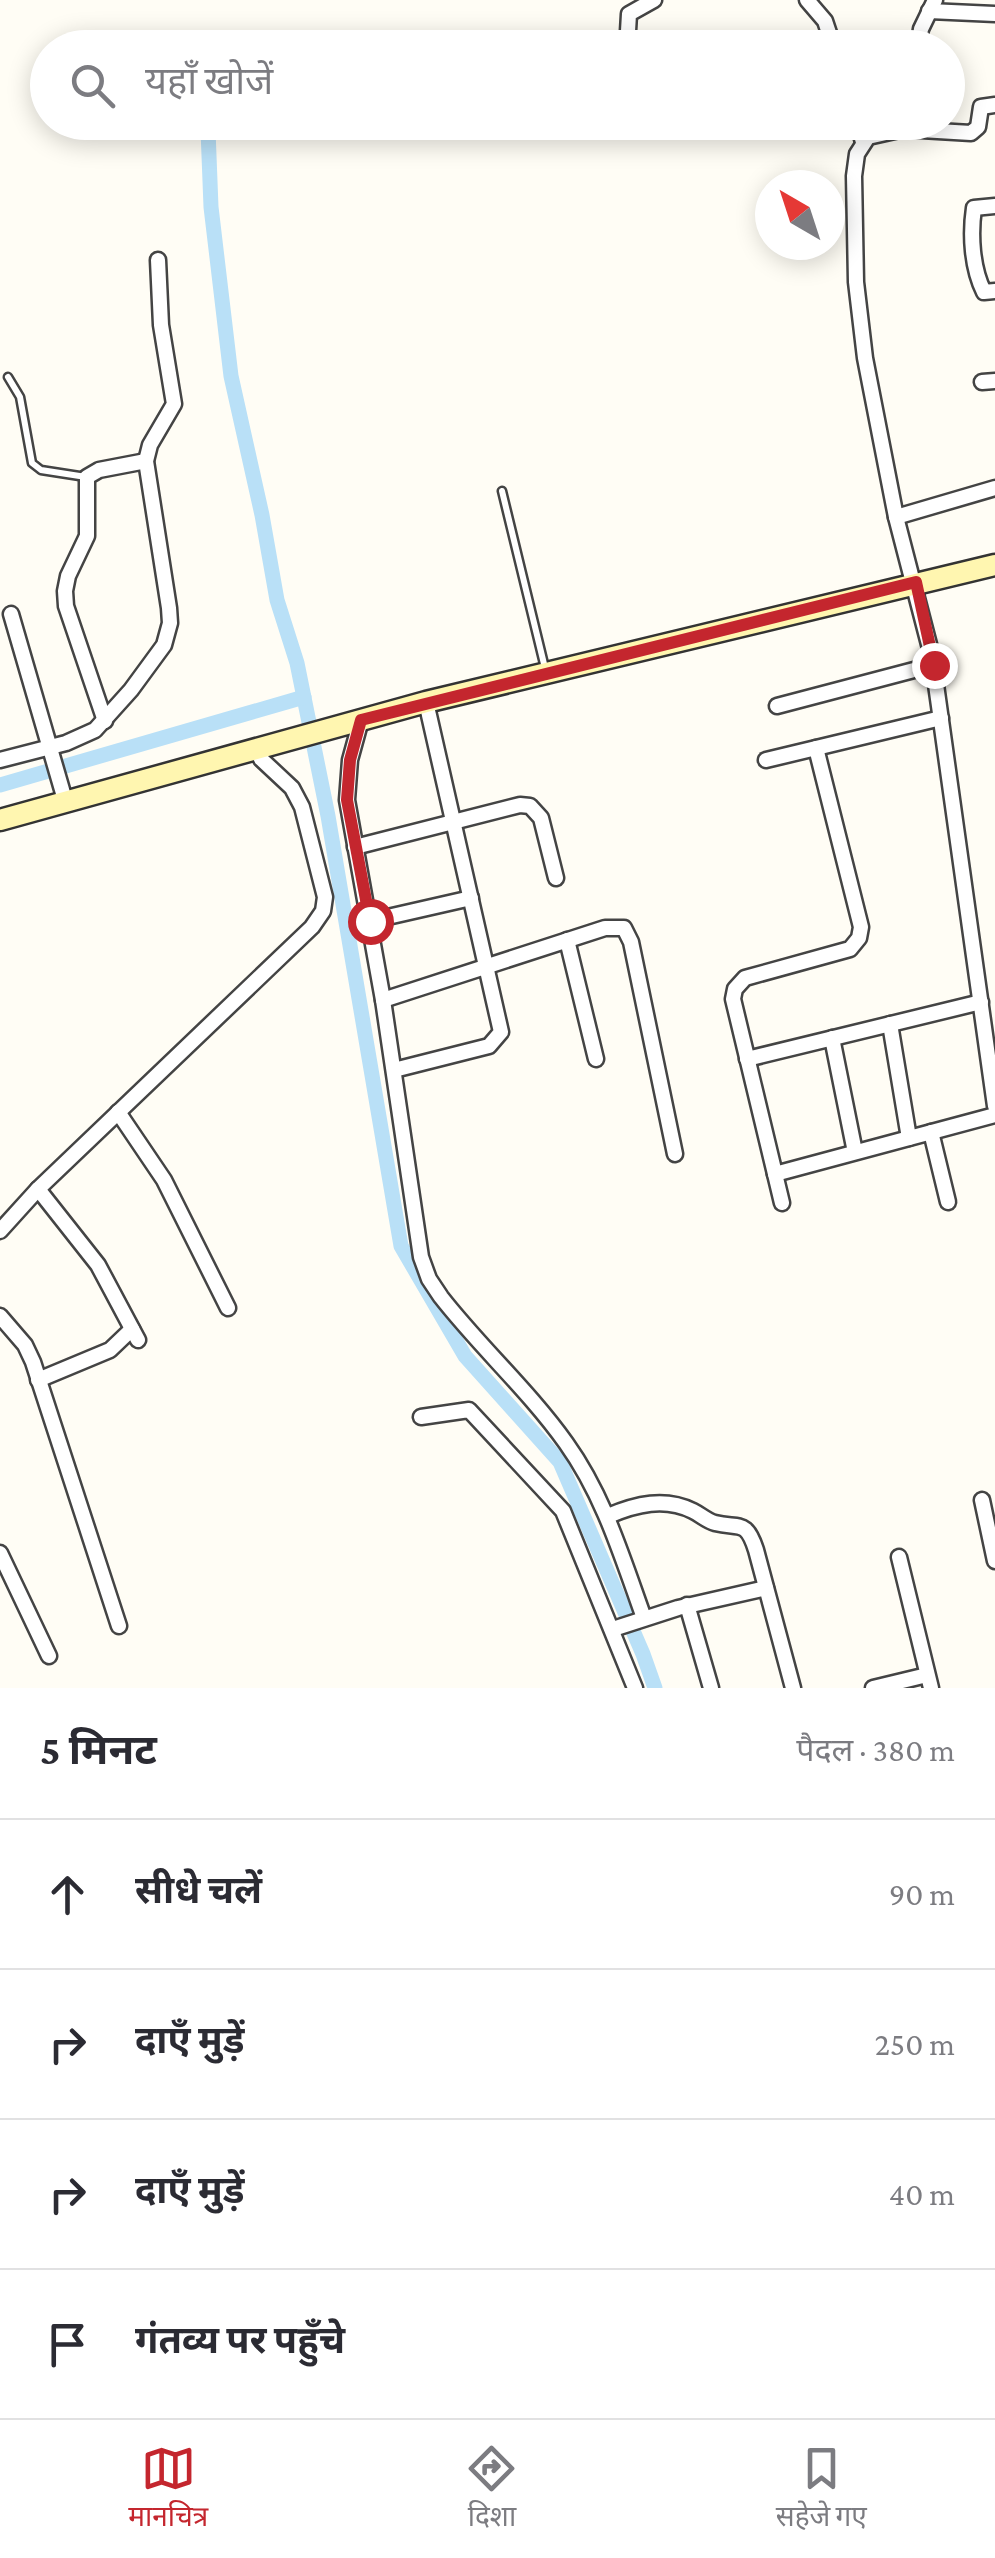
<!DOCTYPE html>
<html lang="hi">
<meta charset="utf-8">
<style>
body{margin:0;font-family:"Crimson Pro","Noto Sans Devanagari",serif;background:#f7f7f7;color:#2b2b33}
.compass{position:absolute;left:755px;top:170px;width:90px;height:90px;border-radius:50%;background:#fff;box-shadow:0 5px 25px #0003;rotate:321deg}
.stop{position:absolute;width:30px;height:30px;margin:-22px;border:8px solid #c4262e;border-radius:50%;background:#fff}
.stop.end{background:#c4262e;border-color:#fff;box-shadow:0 2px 10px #0008}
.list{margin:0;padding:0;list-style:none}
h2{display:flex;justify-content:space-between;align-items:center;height:130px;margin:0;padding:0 40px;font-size:42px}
h2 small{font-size:32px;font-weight:400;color:#7c7c81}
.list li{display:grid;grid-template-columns:65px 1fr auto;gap:30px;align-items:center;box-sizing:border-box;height:150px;padding:0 40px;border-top:2px solid #e1e1e2}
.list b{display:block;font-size:38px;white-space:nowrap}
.list em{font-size:32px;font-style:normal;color:#7c7c81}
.icon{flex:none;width:55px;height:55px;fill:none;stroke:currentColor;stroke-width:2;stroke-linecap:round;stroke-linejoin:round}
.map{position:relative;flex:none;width:995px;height:1688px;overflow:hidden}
.search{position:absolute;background:#fff;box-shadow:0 5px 25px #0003;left:30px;right:30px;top:30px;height:110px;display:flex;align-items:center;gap:25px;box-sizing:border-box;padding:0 35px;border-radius:55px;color:#7c7c81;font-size:38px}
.sheet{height:730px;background:#fff}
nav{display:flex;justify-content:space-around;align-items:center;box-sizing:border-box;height:140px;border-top:2px solid #e1e1e2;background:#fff;font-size:28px;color:#7c7c81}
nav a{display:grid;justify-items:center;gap:5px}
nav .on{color:#c4262e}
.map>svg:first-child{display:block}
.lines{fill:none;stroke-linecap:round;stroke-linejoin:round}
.canal{stroke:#b9e0f7;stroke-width:15}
.lane-casing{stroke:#444;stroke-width:11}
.street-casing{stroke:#444;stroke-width:19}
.secondary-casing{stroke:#333;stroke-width:25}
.lane{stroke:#fff;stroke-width:6}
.street{stroke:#fff;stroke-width:14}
.secondary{stroke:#fff6b0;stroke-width:20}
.route{stroke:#c4262e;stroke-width:12}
</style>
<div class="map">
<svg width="995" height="1688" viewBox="0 0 995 1688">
<rect width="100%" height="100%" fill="#fffdf5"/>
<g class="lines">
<g class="canal">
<polyline points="208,130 211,207 231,376 262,515 277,600 297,663 328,816 401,1246 465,1356 560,1462 643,1654 655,1688"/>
<polyline points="0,785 304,697"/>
</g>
<g class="lane-casing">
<g id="lane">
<polyline points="8,377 20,397 32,463 41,470 86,477"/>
<polyline points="502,491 545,668"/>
</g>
</g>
<g class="street-casing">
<g id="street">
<polyline points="807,0 825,21 834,48"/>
<polyline points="929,11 995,14"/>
<polyline points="627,48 629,14 654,0"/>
<polyline points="918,48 921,29 935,0"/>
<polyline points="857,122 863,142"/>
<polyline points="905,122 904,129 868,137 857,154 854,176 856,282 865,358 896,517 932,656 995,1106"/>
<polyline points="904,129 971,133 978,127 981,107 995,105"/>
<path d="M995,206L974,208C970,235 972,268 984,292L995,291"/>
<polyline points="982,382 995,381"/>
<polyline points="896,517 995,488"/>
<polyline points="11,614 65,800"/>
<polyline points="777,706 933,665"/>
<path d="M361,720L350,760L347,800L383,1000L421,1257L429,1279L441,1297C480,1347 529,1391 566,1443C604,1496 622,1557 644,1618"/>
<polyline points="105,721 66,606 65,591 68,576 87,536 87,477 99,470 146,461"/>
<polyline points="0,760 66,743 95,730 131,690 164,645 170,623 169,608 146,461 150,445 174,404 161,325 158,260"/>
<polyline points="766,760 941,718"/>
<polyline points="355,847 520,805 530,806 541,818 556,878"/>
<polyline points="370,921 471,898"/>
<polyline points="567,940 596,1059"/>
<polyline points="383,1000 605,928 624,928 631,942 675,1154"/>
<polyline points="890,1024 909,1138"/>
<polyline points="832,1038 855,1152"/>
<polyline points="747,1059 981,1002"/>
<polyline points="394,1070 489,1046 501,1032 426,702"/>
<polyline points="118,1112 164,1180 228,1308"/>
<polyline points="931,1132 948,1202"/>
<polyline points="775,1174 995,1115"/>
<polyline points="38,1189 98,1265 138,1340"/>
<polyline points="782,1203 733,999 735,989 745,978 850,949 859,938 861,927 816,748"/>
<polyline points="0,1231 38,1189 312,927 323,911 325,897 302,807 292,788 261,759 257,750"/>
<polyline points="0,1316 25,1345 33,1362 119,1626"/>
<polyline points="38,1380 110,1350 132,1329"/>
<polyline points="421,1417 469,1410 563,1511 635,1688"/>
<polyline points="982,1500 995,1561"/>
<path d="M608,1516C636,1504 665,1497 693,1511C701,1515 707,1521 715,1523C740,1529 746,1519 756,1550L793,1688"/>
<polyline points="0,1553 49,1656"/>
<polyline points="899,1557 931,1688"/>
<polyline points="687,1605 711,1688"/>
<polyline points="613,1629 678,1608 766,1588"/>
<polyline points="873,1688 927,1675"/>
</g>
</g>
<g class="secondary-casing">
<polyline id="secondary" points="0,820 426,702 995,565"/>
</g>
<use href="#lane" class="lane"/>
<use href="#street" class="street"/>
<use href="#secondary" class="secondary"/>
</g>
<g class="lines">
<polyline class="route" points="370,921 347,800 350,760 361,720 916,582 934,665"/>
</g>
</svg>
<svg class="compass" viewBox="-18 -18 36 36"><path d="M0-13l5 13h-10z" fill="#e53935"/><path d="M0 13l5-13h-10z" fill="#7c7c81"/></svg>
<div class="stop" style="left:370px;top:921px"></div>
<div class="stop end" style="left:934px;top:665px"></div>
<div class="search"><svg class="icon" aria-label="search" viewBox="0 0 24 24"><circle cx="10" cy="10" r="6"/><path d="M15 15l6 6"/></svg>यहाँ खोजें</div>
</div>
<section class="sheet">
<h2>5 मिनट<small>पैदल · 380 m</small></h2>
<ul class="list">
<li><svg class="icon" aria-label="ahead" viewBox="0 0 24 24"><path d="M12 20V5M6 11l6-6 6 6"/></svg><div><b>सीधे चलें</b></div><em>90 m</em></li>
<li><svg class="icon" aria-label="right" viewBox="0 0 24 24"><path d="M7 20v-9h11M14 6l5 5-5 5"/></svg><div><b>दाएँ मुड़ें</b></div><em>250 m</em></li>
<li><svg class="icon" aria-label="right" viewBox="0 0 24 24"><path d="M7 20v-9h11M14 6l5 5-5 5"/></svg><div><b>दाएँ मुड़ें</b></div><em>40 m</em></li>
<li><svg class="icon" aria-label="arrive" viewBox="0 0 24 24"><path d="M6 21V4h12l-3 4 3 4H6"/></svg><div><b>गंतव्य पर पहुँचे</b></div></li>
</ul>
</section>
<nav>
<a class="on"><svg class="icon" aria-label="map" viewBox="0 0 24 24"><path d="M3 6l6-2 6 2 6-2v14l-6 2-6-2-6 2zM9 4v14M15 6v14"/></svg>मानचित्र</a>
<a><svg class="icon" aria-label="directions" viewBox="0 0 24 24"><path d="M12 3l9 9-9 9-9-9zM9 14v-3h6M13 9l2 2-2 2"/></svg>दिशा</a>
<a><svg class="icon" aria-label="saved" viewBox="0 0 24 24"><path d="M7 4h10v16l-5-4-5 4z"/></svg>सहेजे गए</a>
</nav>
